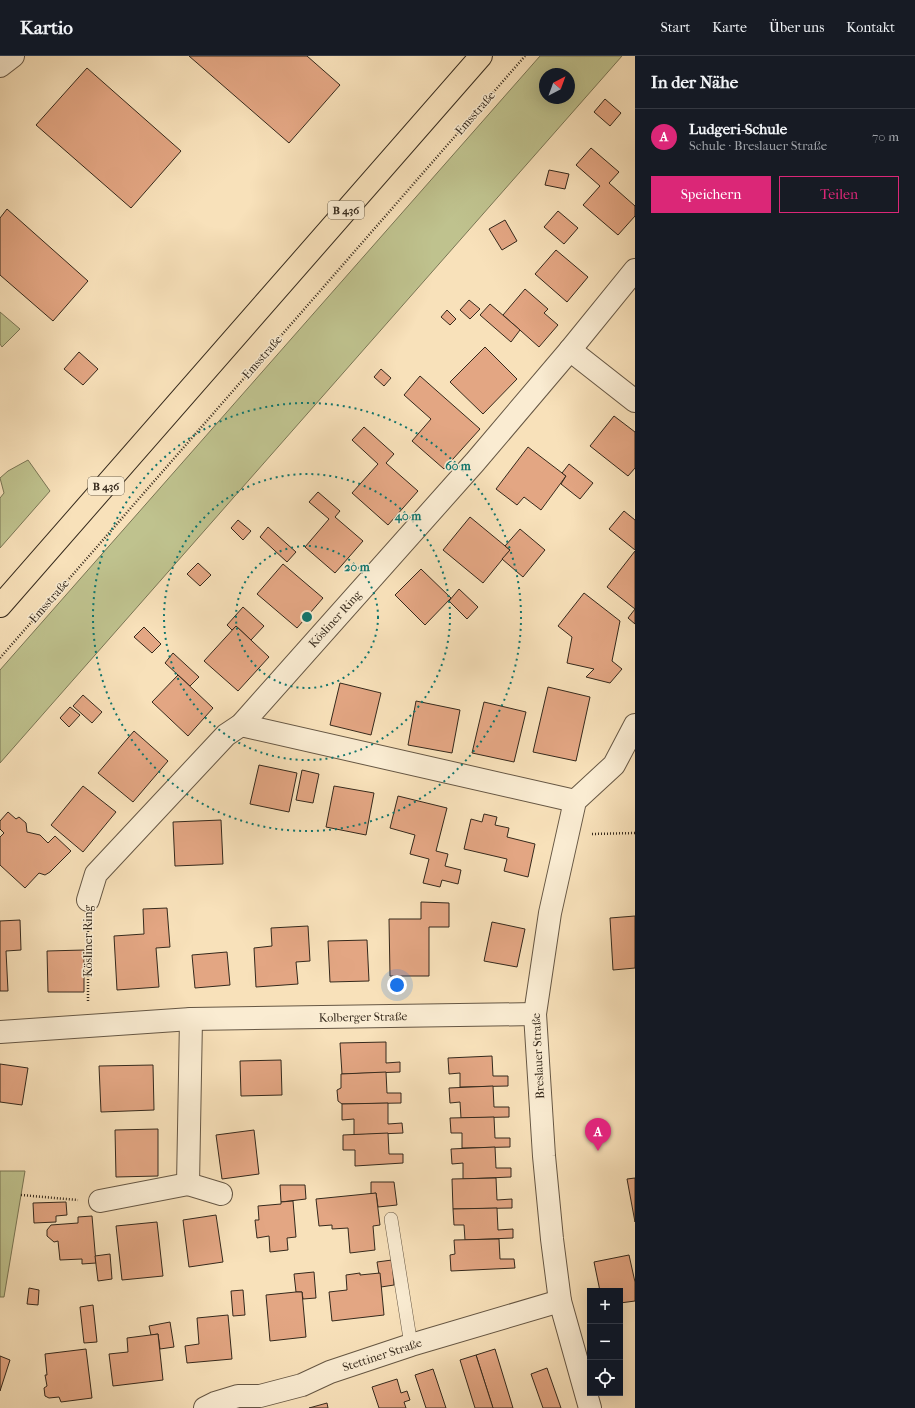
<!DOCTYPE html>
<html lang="de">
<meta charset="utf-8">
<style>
body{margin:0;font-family:"IM FELL French Canon",serif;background:#242831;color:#f1f3f6}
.controls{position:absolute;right:12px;bottom:12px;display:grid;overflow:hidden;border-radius:0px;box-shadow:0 4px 16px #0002}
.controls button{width:36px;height:36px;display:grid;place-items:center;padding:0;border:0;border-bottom:1px solid #363941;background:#171b24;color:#f1f3f6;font:20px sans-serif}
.compass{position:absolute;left:539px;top:12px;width:36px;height:36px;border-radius:50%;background:#171b24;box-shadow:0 4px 16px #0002;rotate:41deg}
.you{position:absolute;left:397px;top:929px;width:14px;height:14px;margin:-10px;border:3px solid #fff;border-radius:50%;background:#1a73e8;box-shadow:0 0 0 6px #1a73e833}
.badge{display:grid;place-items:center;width:26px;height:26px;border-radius:50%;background:#db2777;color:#fff;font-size:13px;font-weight:700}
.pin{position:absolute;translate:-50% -33px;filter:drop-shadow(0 1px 2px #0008)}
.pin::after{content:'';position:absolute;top:21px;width:14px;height:12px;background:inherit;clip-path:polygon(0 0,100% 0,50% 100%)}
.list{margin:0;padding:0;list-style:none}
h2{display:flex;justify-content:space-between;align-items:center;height:52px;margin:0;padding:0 16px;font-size:17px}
h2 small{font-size:13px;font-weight:400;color:#9ea1a6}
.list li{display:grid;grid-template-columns:26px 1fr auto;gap:12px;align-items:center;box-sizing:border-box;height:56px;padding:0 16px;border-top:1px solid #363941}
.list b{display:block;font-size:15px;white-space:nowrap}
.list p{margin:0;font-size:13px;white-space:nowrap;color:#9ea1a6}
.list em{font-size:13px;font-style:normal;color:#9ea1a6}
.actions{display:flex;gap:8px;padding:12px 16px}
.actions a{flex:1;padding:9px 0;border:1px solid #db2777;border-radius:0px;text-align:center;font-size:14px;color:#db2777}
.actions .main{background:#db2777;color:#fff}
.icon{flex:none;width:22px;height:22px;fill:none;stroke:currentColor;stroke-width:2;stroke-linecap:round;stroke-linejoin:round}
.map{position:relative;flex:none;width:635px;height:1352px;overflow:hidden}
header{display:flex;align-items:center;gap:24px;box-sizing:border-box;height:56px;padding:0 20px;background:#171b24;border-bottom:1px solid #363941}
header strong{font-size:19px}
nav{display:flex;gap:22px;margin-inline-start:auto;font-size:14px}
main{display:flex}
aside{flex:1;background:#171b24}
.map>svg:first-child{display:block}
.green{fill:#bfc28e;stroke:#7a7655;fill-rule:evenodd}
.building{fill:#e3a683;stroke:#35291c}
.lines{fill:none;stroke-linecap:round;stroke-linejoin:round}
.lane-casing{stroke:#665744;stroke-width:14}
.street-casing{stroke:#665744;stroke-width:24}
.primary-casing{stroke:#35291c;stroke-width:24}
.path{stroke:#35291c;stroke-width:2.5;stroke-dasharray:1 2;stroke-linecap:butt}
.lane{stroke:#faecd2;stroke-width:13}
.street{stroke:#faecd2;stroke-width:22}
.primary{stroke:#f8e1ba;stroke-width:22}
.ring{fill:none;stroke:#0f766e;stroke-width:2;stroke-dasharray:2 4}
.labels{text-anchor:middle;stroke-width:3;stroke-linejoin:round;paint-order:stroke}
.shield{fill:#faecd2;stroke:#706453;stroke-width:1}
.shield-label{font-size:11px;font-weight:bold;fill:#35291c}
.street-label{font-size:12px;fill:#35291c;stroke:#faecd2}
.centre{fill:#0f766e;stroke:#faecd2;stroke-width:2}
.ring-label{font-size:12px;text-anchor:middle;font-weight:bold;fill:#0f766e;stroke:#faecd2;stroke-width:3;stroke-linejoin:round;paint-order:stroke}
</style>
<header>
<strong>Kartio</strong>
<nav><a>Start</a><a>Karte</a><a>Über uns</a><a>Kontakt</a></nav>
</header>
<main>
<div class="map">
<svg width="635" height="1352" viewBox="0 0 635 1352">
<rect width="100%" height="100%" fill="#f8e1ba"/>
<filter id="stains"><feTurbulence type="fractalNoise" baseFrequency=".005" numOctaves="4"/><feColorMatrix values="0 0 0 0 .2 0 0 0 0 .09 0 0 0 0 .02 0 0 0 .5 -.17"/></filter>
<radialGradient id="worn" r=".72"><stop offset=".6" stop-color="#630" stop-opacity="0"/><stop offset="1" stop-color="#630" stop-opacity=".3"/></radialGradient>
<g class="green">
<path d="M540,0H622L0,707V614ZM545,18H569V42H545Z"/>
<polygon points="0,256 20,273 2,291 0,288"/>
<polygon points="28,404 50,435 0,492 0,442 4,437 0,422 8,415"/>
<polygon points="0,1115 25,1115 4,1241 0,1241"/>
</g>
<g class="building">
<polygon points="189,0 307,0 340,29 289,87"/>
<polygon points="87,12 181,95 131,152 36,69"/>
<polygon points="605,43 621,57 610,70 594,56"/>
<polygon points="591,92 619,116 609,127 635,150 635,160 618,179 583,149 600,130 576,109"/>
<polygon points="549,114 569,118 565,133 545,129"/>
<polygon points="7,153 88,225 53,265 0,219 0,162"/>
<polygon points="558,155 578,172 564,188 544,171"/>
<polygon points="505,164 517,185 502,194 489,173"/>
<polygon points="556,194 588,221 567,246 535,218"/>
<polygon points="525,233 548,253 544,257 558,269 539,291 503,259"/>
<polygon points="469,244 480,253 470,263 460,254"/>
<polygon points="490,248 520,274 511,286 480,259"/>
<polygon points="447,254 456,263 450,269 441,261"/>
<polygon points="485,291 517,323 483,358 450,326"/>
<polygon points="79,296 98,313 83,329 64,313"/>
<polygon points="381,313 391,322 384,330 374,321"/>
<polygon points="420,320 480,373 444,413 412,385 431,363 404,339"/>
<polygon points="614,360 635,376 635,412 628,420 590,390"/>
<polygon points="364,371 394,398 386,407 418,435 388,469 352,437 378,408 352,384"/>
<polygon points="528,391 566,420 541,454 524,441 517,449 496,433"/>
<polygon points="569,408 593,427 580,443 561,428 566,420 562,417"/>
<polygon points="318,436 340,455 335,461 363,485 335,517 305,491 329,463 309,446"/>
<polygon points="624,455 635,464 635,494 609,473"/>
<polygon points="470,461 510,494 483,527 443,494"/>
<polygon points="238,464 251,475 243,484 231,472"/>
<polygon points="268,471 296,496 287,506 260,481"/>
<polygon points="520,473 545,494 523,521 502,503 510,494 505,490"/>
<polygon points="635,495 635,553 607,531"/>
<polygon points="198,507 211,519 200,530 187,518"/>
<polygon points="283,508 323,542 297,572 257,538"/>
<polygon points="421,513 451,542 425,569 395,539"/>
<polygon points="459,533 478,551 467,563 449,545"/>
<polygon points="584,537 620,565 612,605 622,613 610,627 586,621 594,613 567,607 572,581 558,570"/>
<polygon points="243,551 264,570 251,584 236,570 232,574 227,569"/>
<polygon points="635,553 635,568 628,562"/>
<polygon points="236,570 269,601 238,635 204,605"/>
<polygon points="144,571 161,588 152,597 134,581"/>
<polygon points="173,597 199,621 190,630 165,607"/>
<polygon points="178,619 213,652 188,680 152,646"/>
<polygon points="340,627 381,637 371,679 330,669"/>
<polygon points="548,631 590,641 576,705 533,696"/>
<polygon points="83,639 102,656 92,667 73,650"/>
<polygon points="416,645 460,654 452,697 408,689"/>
<polygon points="484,646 526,656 514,706 472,697"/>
<polygon points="70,651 80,659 69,671 60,662"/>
<polygon points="134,675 168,705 133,746 98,717"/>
<polygon points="259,709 297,717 289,756 250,748"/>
<polygon points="302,714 319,718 313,747 296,744"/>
<polygon points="83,730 116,756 83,796 51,769"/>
<polygon points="334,730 374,737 366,779 326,771"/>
<polygon points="398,740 447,752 436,795 448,798 445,810 461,814 458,828 442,824 440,831 423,827 429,803 410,798 415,779 390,772"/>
<polygon points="8,756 16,763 19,761 26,767 27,776 40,779 48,787 55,780 71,795 50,816 45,819 39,817 25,832 0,809 0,781 4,777 0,773 0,765"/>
<polygon points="484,758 497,761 495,769 509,772 507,781 535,788 528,821 504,815 507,803 464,793 471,763 482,766"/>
<polygon points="221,764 223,808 175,810 173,766"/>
<polygon points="421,846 449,847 449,871 429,871 429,920 390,920 389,863 421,863"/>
<polygon points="167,852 170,891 156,892 159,931 117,934 114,880 144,878 143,853"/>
<polygon points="635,860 635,912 613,914 610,862"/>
<polygon points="20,864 21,894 6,895 8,935 0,935 0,865"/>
<polygon points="492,866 525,873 517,911 484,905"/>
<polygon points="308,870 310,905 296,906 298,928 256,931 254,892 272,890 271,872"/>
<polygon points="367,884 369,925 330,926 328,885"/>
<polygon points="84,894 84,936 48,936 47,895"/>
<polygon points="227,896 230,929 195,932 192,899"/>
<polygon points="386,986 386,1007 400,1006 400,1016 342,1018 340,987"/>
<polygon points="492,1000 493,1020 508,1020 508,1030 460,1031 460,1017 449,1018 448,1002"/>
<polygon points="281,1004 282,1039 241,1040 240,1005"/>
<polygon points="0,1008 28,1012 22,1049 0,1046"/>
<polygon points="153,1009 154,1054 101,1056 99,1010"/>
<polygon points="386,1016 387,1037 401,1037 401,1047 342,1048 338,1045 337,1034 341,1032 341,1018"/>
<polygon points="493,1030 494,1051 509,1051 509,1061 461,1062 460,1046 450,1047 449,1032"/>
<polygon points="388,1047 388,1068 402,1067 403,1077 354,1079 354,1063 342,1064 342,1048"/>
<polygon points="494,1061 495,1082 510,1082 510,1091 462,1092 462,1077 451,1077 450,1062"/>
<polygon points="158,1073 158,1120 116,1121 115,1074"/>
<polygon points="254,1074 259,1118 222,1123 216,1079"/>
<polygon points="388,1077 389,1098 403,1098 403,1107 355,1110 355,1094 343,1094 343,1079"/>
<polygon points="495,1091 496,1112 511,1112 511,1121 463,1123 463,1107 452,1108 451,1093"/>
<polygon points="496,1122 497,1144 512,1143 512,1152 453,1153 452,1123"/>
<polygon points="635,1122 635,1166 627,1123"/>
<polygon points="371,1126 394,1126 397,1149 378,1151 376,1137 371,1138"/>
<polygon points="280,1129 305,1129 306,1143 281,1146"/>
<polygon points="376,1137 380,1169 373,1170 375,1194 350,1197 348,1172 332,1173 332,1169 319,1170 316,1143"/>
<polygon points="293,1145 296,1181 287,1182 288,1194 270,1196 269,1180 257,1182 255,1164 259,1164 258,1150 281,1148 281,1146"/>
<polygon points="66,1146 67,1159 56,1160 56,1166 34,1167 33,1147"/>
<polygon points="497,1152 498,1174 513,1173 513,1182 465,1184 464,1169 454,1169 453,1153"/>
<polygon points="216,1159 223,1206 189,1211 183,1164"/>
<polygon points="92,1160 96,1207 82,1208 82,1203 60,1204 58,1185 54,1186 47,1180 47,1174 51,1169 78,1167 78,1161"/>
<polygon points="157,1166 163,1220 122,1224 116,1170"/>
<polygon points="499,1183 500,1203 514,1203 515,1212 451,1215 450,1199 455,1198 454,1184"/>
<polygon points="110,1198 112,1223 98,1225 95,1200"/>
<polygon points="629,1199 635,1226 635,1245 620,1247 620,1235 600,1235 594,1206"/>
<polygon points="392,1204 394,1229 381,1231 377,1206"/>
<polygon points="314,1216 316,1242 303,1243 302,1236 296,1236 294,1218"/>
<polygon points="360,1217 360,1219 380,1217 384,1259 332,1265 329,1236 347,1234 346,1219"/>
<polygon points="29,1232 39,1234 38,1249 27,1248"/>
<polygon points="243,1234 245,1259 233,1260 231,1235"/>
<polygon points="296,1236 302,1236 306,1281 270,1285 266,1239"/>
<polygon points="93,1249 97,1286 84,1287 80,1251"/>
<polygon points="228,1259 232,1303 187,1307 185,1290 199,1288 197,1262"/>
<polygon points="170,1266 174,1291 160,1293 158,1278 151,1279 149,1270"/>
<polygon points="158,1278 163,1324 113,1330 109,1298 128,1296 127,1282"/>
<polygon points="86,1293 92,1342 61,1346 59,1341 49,1342 45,1340 44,1332 47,1330 45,1319 47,1319 45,1298"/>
<polygon points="495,1293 513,1352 493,1352 476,1299"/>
<polygon points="476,1299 493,1352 475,1352 460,1304"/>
<polygon points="0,1300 10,1304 0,1335"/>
<polygon points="547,1312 561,1352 543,1352 531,1318"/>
<polygon points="433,1313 446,1352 426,1352 415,1319"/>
<polygon points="397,1323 401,1337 407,1335 410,1344 404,1346 406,1352 379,1352 372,1331"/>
<polygon points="327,1347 328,1352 309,1352"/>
</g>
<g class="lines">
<g class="lane-casing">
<polyline id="lane" points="391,1163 411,1289"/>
</g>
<g class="street-casing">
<g id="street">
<polyline points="0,10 13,0"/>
<polyline points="570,294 635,345"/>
<polyline points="241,669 575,745"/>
<polyline points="88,844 96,818 226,679 241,669 475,406 570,294 635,214"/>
<polyline points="0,976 191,963 535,958"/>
<polyline points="188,1128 221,1138"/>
<polyline points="100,1145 188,1128 191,963"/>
<polyline points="205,1352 215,1347 238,1340 260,1340 302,1329 330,1316 411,1289 560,1245"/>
<polyline points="590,1352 560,1245 552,1183 544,1100 535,958 550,857 575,745 614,709 635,669"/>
</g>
</g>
<g class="primary-casing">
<polyline id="primary" points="0,550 481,0"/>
</g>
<g class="path">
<polyline points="0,602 525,0"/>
<polyline points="592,778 635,777"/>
<polyline points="88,866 88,947"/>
<polyline points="21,1139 78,1144"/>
</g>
<use href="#lane" class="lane"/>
<use href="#street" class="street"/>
<use href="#primary" class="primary"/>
</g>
<g class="ring">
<circle cx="307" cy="561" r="71"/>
<circle cx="307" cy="561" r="143"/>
<circle cx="307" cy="561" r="214"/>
</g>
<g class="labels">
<g class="shield">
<rect x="328" y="145" width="36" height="18" rx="3"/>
<rect x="88" y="421" width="36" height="18" rx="3"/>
</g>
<g class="shield-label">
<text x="346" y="158">B 436</text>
<text x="106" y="434">B 436</text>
</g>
<g class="street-label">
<text transform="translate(475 57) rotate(-49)" y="4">Emsstraße</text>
<text transform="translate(262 301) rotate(-49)" y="4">Emsstraße</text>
<text transform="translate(49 545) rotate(-49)" y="4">Emsstraße</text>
<text transform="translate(335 563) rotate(-48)" y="4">Kösliner Ring</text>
<text transform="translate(88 885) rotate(-90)" y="4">Kösliner Ring</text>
<text transform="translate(363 961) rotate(-1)" y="4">Kolberger Straße</text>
<text transform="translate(538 1000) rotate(-93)" y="4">Breslauer Straße</text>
<text transform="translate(382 1299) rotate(-18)" y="4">Stettiner Straße</text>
</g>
</g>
<circle cx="307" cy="561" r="6" class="centre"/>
<g class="ring-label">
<text x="458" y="414">60 m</text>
<text x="408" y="464">40 m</text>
<text x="357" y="515">20 m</text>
</g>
<rect width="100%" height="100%" filter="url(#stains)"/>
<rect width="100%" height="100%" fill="url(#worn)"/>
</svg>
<div class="controls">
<button>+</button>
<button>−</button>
<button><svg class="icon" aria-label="locate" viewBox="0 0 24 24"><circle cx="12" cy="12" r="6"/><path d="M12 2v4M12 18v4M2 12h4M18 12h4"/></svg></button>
</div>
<svg class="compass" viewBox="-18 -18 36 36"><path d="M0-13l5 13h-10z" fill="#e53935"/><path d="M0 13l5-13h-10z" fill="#9ea1a6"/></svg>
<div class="you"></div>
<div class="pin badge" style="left:598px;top:1095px">A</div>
</div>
<aside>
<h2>In der Nähe<small></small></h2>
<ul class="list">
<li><span class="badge">A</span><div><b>Ludgeri-Schule</b><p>Schule · Breslauer Straße</p></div><em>70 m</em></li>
</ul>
<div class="actions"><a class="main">Speichern</a><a>Teilen</a></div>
</aside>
</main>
